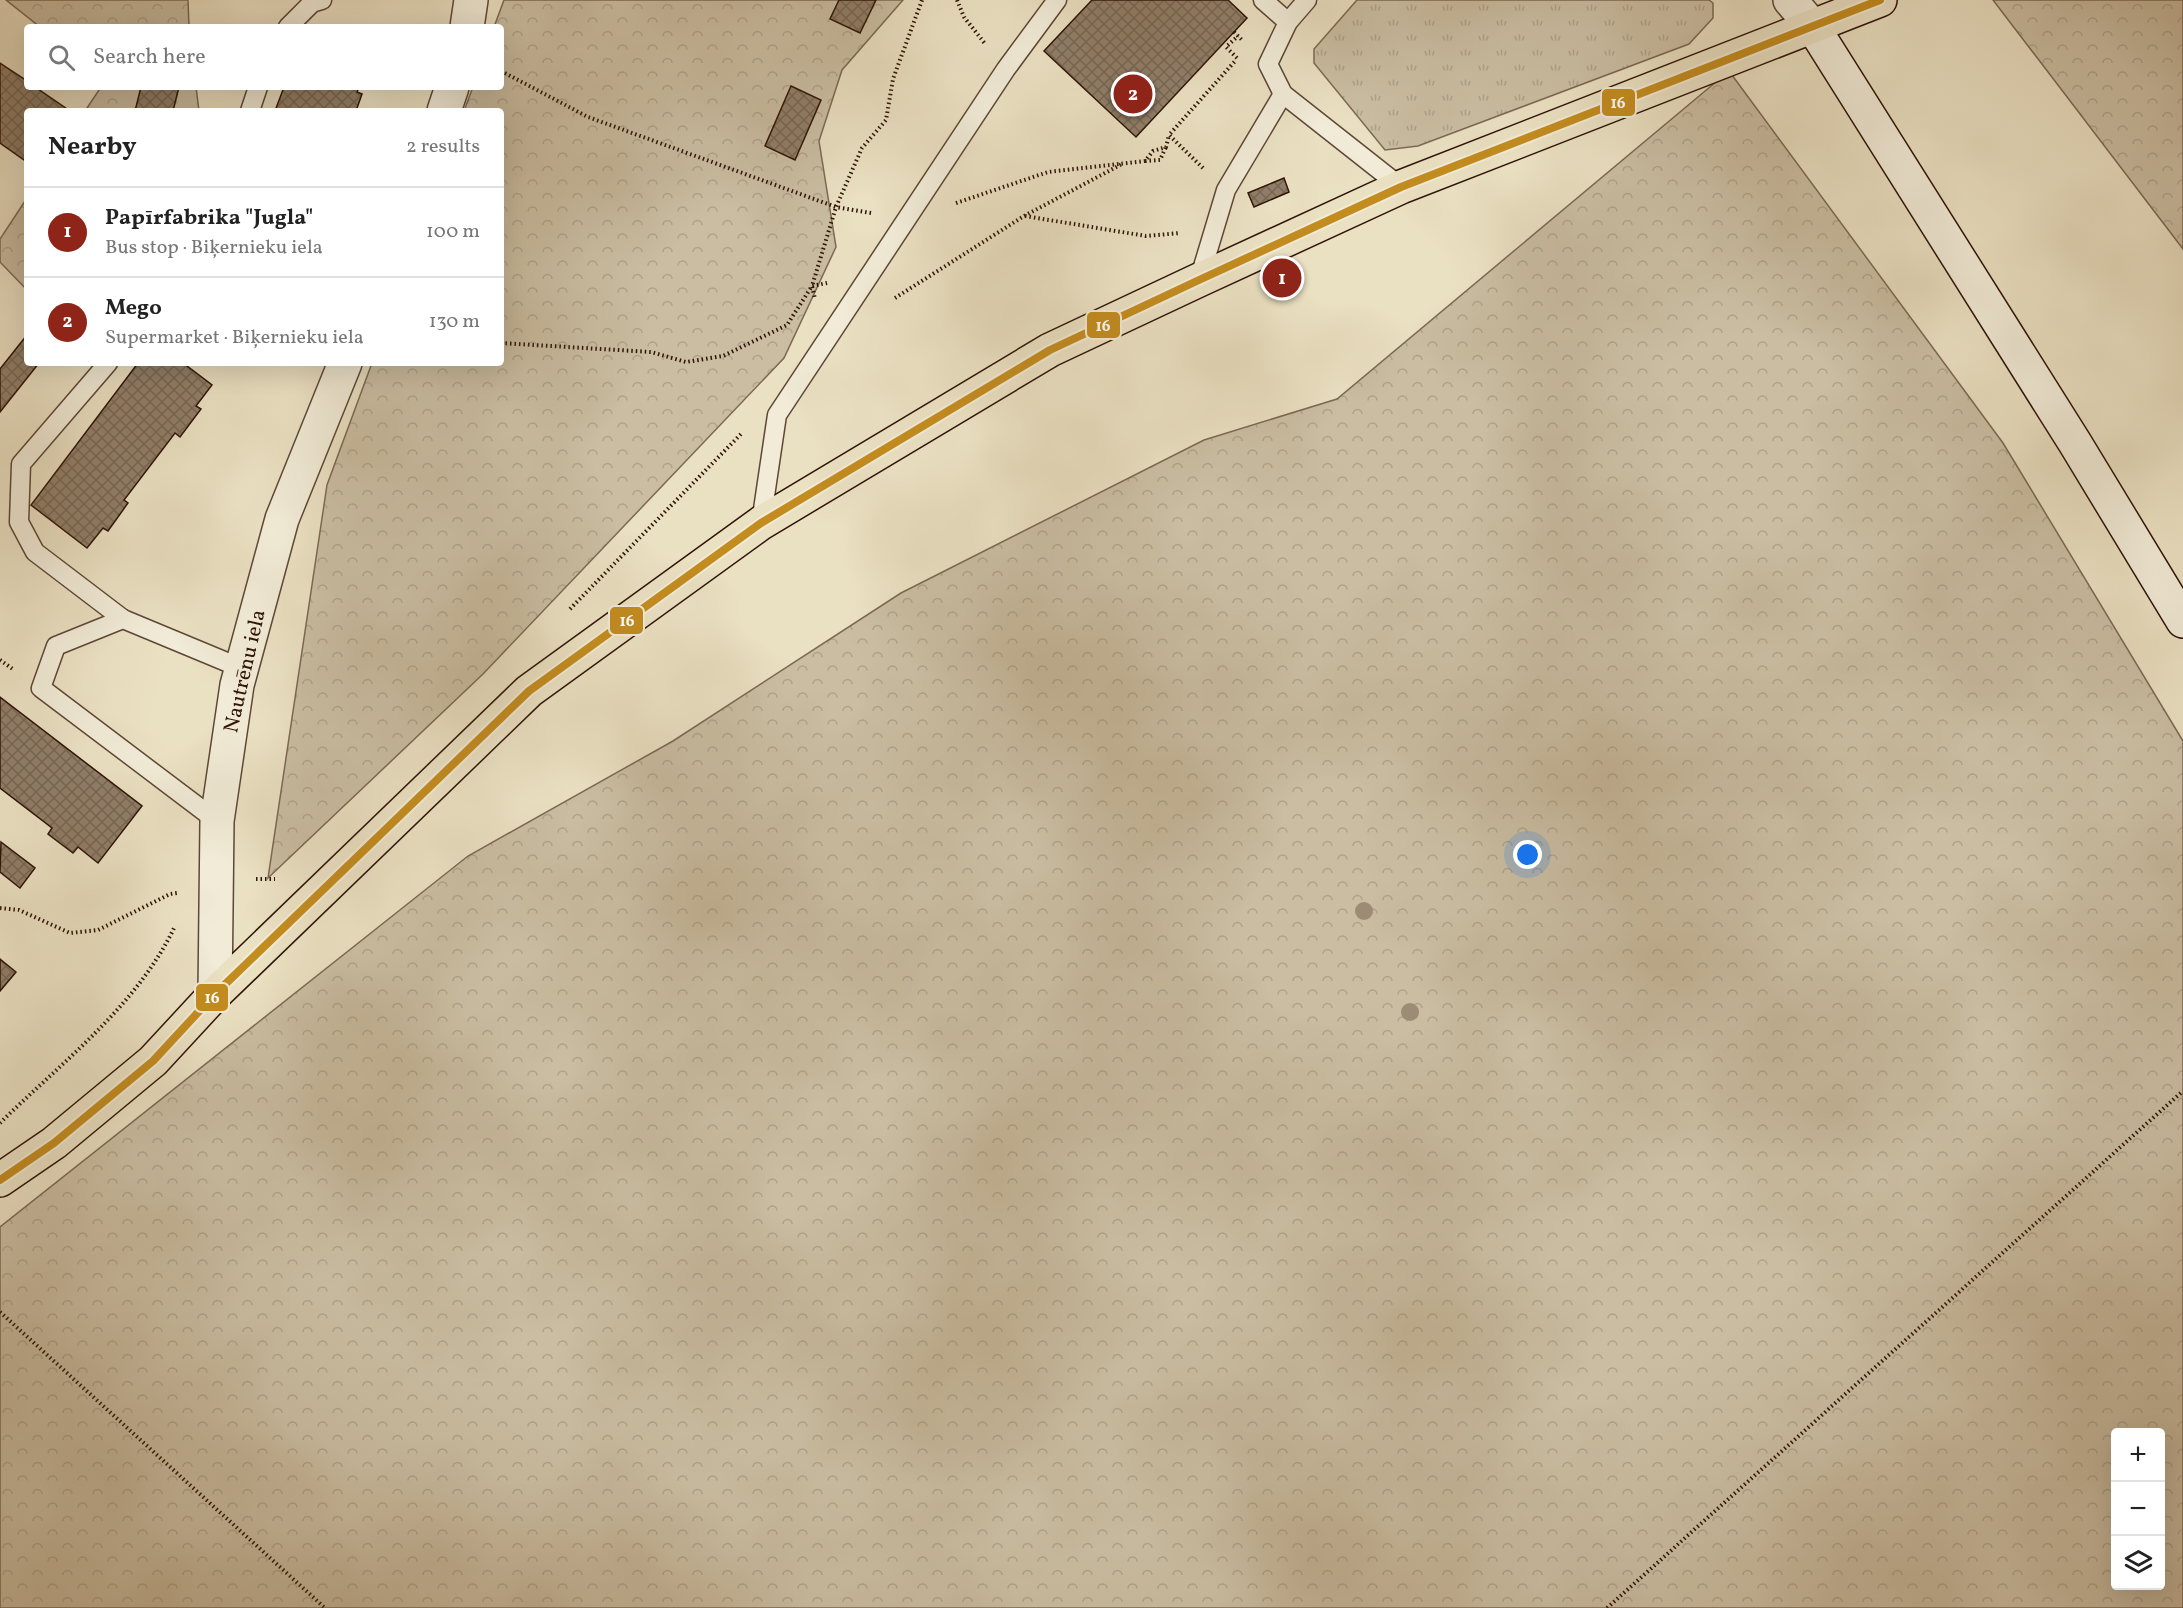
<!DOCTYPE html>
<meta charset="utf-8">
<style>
body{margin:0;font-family:Vollkorn,serif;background:#f2f2f2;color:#222}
.controls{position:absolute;right:18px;bottom:18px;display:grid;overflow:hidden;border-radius:6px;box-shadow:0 6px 24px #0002}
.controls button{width:54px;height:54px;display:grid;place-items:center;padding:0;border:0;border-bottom:2px solid #e0e0e0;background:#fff;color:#222;font:30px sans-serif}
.you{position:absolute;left:1528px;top:855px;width:21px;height:21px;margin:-15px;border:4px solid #fff;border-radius:50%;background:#1a73e8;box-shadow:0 0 0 9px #1a73e833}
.badge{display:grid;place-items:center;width:39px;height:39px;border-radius:50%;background:#8f2418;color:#fff;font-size:20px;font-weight:700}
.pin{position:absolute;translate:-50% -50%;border:3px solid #fff;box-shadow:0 2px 6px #0006}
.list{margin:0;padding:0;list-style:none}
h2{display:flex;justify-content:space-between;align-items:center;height:78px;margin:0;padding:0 24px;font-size:26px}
h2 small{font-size:20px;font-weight:400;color:#767676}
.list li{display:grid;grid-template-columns:39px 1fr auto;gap:18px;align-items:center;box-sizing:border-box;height:90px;padding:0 24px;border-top:2px solid #e0e0e0}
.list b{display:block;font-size:22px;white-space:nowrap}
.list p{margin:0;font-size:20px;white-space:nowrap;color:#767676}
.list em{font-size:20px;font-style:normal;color:#767676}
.icon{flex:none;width:33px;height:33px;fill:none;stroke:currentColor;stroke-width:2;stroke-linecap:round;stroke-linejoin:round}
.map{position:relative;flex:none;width:2183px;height:1608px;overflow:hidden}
.search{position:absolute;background:#fff;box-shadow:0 6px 24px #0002;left:24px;top:24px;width:480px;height:66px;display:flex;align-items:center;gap:15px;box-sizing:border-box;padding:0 21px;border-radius:6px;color:#767676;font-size:22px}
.panel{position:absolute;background:#fff;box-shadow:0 6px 24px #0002;left:24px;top:108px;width:480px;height:258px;border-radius:6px}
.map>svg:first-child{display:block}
.grass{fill:url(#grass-tufts);stroke:#7c6854;stroke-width:1.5}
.forest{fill:url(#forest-crowns);stroke:#7c6854;stroke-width:1.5;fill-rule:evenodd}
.building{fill:url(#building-cross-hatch);stroke:#2f1407;stroke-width:1.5}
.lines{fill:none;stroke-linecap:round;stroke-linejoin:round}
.service-casing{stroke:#5e4736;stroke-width:21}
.minor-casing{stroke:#5e4736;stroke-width:36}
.secondary-casing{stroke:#2f1407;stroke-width:36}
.primary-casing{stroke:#2f1407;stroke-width:36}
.path{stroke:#2f1407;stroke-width:4;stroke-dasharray:1.5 3;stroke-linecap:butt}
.service{stroke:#f1ebd7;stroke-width:18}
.minor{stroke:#f1ebd7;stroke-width:33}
.secondary{stroke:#f1ebd7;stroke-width:33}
.primary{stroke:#eae0c2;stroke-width:33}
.bus-1-casing{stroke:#f1ebd7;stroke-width:12}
.bus-1{stroke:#c38c1f;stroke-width:8}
.tree{fill:#9d8c75}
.labels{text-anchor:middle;stroke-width:5;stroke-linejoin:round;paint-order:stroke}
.street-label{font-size:21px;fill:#2f1407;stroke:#f1ebd7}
.line-badge{stroke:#f1ebd7;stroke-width:2}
.badge-label{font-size:16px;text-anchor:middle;font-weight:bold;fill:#fff}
</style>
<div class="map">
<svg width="2183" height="1608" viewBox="0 0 2183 1608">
<defs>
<pattern id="grass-tufts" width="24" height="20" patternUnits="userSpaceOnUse" patternTransform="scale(1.5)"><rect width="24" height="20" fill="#cabda2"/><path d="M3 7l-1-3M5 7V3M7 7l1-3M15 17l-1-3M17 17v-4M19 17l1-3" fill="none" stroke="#aea28a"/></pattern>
<pattern id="forest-crowns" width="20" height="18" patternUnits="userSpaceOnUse" patternTransform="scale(1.5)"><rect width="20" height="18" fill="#cabda2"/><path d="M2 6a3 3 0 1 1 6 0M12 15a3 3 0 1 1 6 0" fill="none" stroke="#aea28a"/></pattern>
<pattern id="building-cross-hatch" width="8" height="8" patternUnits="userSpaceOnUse" patternTransform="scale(1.5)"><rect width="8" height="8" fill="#907e68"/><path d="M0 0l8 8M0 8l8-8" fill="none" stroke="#766654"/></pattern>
</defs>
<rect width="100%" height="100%" fill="#eae0c2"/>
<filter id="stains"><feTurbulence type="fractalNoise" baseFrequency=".00333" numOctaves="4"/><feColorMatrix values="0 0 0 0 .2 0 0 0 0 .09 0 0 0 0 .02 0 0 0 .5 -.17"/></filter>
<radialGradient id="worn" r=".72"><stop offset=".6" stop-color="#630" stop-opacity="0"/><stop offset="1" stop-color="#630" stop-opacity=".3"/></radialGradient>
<polygon class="grass" points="1357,0 1709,0 1713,3 1713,18 1689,44 1418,146 1385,150 1314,63 1314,49"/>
<g class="forest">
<polygon points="6,0 188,0 189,27 40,27"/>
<polygon points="504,0 903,0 842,70 819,141 836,247 784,358 483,674 268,878 327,485 372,363 501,363 501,111 464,111 473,87 501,87 501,27 494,27"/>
<polygon points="1993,0 2183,0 2183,249"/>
<path d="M1729,71L2003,443L2183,741V1608H0V1227L468,856L673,741L901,593L1204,440L1337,399ZM2116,1432H2160V1586H2116Z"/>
<polygon points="101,87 196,87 199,111 85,111"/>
<polygon points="27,198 27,290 0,262 0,239"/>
</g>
<g class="building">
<polygon points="839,0 876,0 860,33 830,19"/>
<polygon points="1092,0 1228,0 1247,18 1136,137 1044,51"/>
<polygon points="0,63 27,81 27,87 35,87 70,111 27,111 27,162 0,143"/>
<polygon points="791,86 821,100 795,160 765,146"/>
<polygon points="141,87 179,87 173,111 135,111"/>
<polygon points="284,87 359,87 357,92 362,94 356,111 275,111"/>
<polygon points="1284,178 1289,192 1254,207 1248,193"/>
<polygon points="27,335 27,363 39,363 0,412 0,369"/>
<polygon points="138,363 183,363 212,385 196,406 201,409 180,437 175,433 124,500 128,503 108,531 103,528 87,548 31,505"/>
<polygon points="0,697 142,806 98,863 78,847 73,853 48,834 52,828 0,788"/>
<polygon points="1,842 35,868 20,888 0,872"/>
<polygon points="0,959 16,972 0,991"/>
</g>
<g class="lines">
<g class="service-casing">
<g id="service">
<polyline points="1263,0 1288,22"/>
<polyline points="1307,0 1288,22 1268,64 1283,94 1401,187"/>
<polyline points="288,27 312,3 322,0"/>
<polyline points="250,111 258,87"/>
<polyline points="1199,280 1226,190 1283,94"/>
<polyline points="108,363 21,464 19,522 35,552 123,619"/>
<polyline points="761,523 777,415 1006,69 1057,0"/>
<polyline points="217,821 41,688 56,646 123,619 241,668"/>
</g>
</g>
<g class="minor-casing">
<g id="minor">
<polyline points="1790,0 1813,27"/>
<polyline points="467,27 471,0"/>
<polyline points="444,111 452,87"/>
<polyline points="215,994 217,821 237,685 282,519 345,363"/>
</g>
</g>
<g class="secondary-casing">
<polyline id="secondary" points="1813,27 2075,443 2183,621"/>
</g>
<g class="primary-casing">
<polyline id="primary" points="0,1180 54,1143 153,1061 215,994 529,691 761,523 1050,350 1199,280 1401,187 1880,0"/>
</g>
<g class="path">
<polyline points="957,0 964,17 986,45"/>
<polyline points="1234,32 1243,41"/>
<polyline points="1237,58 1226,47 1238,36"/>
<polyline points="501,71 588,117 836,207 812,286 815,299"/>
<polyline points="1145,161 1160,160 1166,147"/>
<polyline points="1203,168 1169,135 1236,60"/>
<polyline points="956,203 1048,172 1145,161 1153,151 1166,147 1169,135"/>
<polyline points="871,213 836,207 862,148 886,120 893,79 922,0"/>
<polyline points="1025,216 1146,236 1180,233"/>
<polyline points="895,298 1024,216 1122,164"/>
<polyline points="501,343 651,352 686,362 723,356 787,325 812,286 827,283"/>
<polyline points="570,609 741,434"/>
<polyline points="0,660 14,670"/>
<polyline points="256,879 275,879"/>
<polyline points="0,908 19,910 70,933 98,930 170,894 177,893"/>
<path d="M0,1123C61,1063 138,1005 175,926"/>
<polyline points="0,1312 325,1608"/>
<polyline points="1607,1608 2183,1091"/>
</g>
<use href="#service" class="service"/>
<use href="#minor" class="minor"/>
<use href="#secondary" class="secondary"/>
<use href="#primary" class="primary"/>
<g class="bus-1-casing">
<polyline id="bus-1" points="0,1180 54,1143 153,1061 215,994 529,691 761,523 1050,350 1199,280 1401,187 1880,0"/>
</g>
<use href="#bus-1" class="bus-1"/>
</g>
<g class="tree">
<circle cx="1364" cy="911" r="9"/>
<circle cx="1410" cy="1012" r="9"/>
</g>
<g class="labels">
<g class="street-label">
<text transform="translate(244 671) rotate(-77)" y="7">Nautrēnu iela</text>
</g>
</g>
<g class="line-badge">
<rect x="1601" y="88" width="35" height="29" rx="6" fill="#c38c1f"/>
<rect x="1086" y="311" width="35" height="28" rx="6" fill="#c38c1f"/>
<rect x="609" y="606" width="35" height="29" rx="6" fill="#c38c1f"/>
<rect x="195" y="983" width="34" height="29" rx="6" fill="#c38c1f"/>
</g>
<g class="badge-label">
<text x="1618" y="108">16</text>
<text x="1103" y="331">16</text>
<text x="627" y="626">16</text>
<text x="212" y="1003">16</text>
</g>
<rect width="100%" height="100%" filter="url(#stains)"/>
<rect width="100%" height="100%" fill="url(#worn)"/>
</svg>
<div class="controls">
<button>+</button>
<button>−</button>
<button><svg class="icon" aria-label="layers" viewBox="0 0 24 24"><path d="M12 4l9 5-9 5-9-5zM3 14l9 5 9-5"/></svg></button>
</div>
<div class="you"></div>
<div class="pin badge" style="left:1282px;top:278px">1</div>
<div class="pin badge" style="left:1133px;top:94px">2</div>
<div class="search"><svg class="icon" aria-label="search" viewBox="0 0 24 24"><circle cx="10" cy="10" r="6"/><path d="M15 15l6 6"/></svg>Search here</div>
<section class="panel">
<h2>Nearby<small>2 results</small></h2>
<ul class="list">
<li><span class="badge">1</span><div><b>Papīrfabrika &quot;Jugla&quot;</b><p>Bus stop · Biķernieku iela</p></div><em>100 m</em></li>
<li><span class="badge">2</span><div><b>Mego</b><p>Supermarket · Biķernieku iela</p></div><em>130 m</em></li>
</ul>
</section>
</div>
